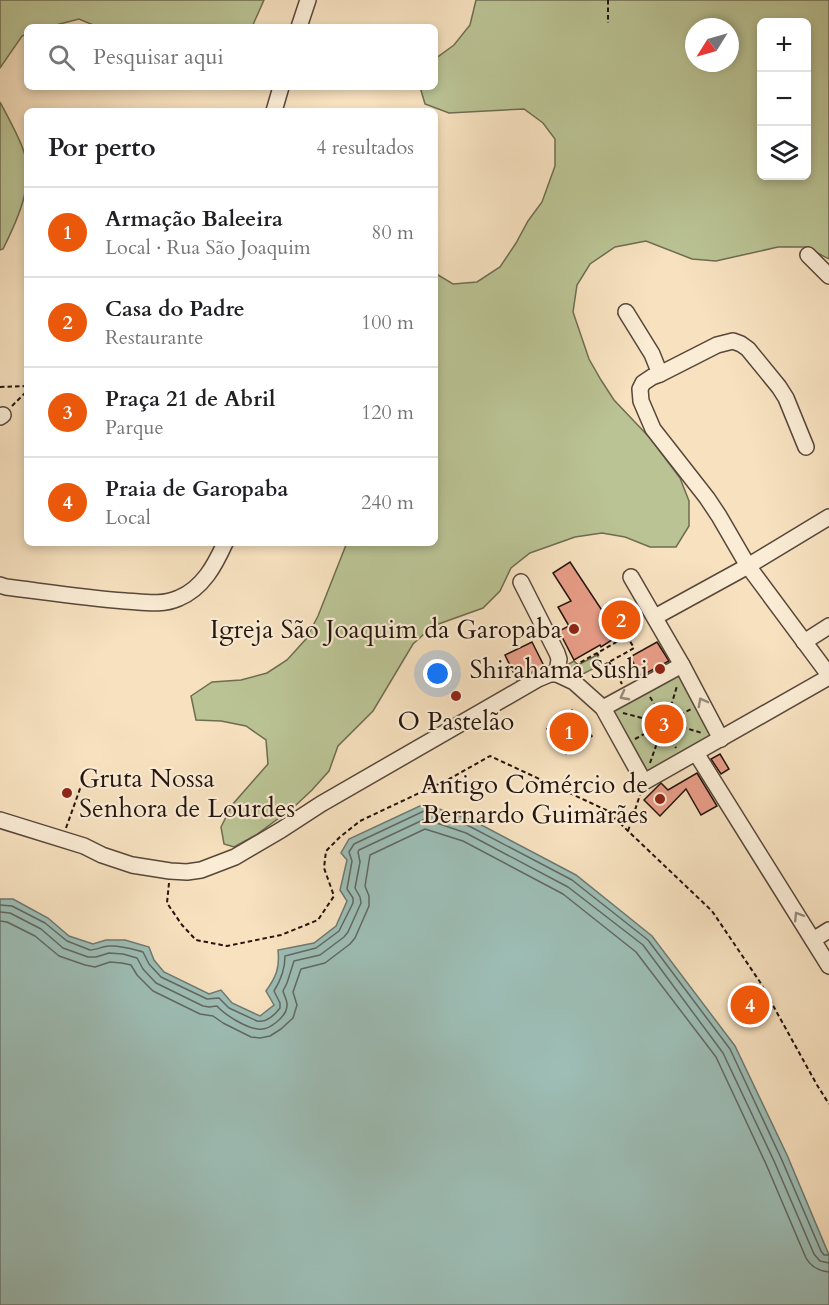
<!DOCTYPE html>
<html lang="pt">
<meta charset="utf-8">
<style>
body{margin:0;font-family:Cardo,serif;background:#f6f6f6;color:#202124}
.controls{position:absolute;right:18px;top:18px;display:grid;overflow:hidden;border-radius:9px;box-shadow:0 3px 9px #0003}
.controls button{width:54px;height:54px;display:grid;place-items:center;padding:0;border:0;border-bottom:2px solid #e0e0e0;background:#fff;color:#202124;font:30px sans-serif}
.compass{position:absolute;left:685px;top:18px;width:54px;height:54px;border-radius:50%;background:#fff;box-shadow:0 3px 9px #0003;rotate:233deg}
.you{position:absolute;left:438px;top:674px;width:21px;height:21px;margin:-15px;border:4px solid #fff;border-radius:50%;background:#1a73e8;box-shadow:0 0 0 9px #1a73e833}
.badge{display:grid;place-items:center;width:39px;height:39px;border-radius:50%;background:#ea580c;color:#fff;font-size:20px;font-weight:700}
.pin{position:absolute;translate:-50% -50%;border:3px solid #fff;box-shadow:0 2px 6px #0006}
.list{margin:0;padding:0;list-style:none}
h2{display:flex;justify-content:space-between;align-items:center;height:78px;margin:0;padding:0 24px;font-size:26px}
h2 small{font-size:20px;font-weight:400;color:#757577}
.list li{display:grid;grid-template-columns:39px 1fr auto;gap:18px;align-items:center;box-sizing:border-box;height:90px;padding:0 24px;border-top:2px solid #e0e0e0}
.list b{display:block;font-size:22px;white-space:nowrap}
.list p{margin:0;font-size:20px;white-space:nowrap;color:#757577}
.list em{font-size:20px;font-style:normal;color:#757577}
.icon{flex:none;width:33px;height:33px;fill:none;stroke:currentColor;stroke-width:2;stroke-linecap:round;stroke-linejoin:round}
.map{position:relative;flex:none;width:829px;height:1305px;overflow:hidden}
.search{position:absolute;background:#fff;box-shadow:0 3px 9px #0003;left:24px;top:24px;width:414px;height:66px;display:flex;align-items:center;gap:15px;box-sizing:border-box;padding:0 21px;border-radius:9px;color:#757577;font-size:22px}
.panel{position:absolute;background:#fff;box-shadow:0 3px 9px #0003;left:24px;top:108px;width:414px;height:438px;border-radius:9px}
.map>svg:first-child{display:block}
.green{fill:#bac394;stroke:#6e6c51;stroke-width:1.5;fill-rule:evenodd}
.water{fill:#9dbdb5;stroke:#6c7972;stroke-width:1.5}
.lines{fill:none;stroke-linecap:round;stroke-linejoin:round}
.shore{stroke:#606862;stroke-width:1.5}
.building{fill:#e99d88;stroke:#23140e;stroke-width:1.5}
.minor-casing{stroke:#58473a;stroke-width:18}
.path{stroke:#23140e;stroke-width:2;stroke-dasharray:4.5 3;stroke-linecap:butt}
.minor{stroke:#faecd5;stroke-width:15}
.oneway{stroke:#998b7b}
.poi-dot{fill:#8f2418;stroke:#faecd5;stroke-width:2}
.labels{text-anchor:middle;stroke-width:4.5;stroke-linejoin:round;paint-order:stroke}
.poi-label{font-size:26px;fill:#23140e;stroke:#faecd5;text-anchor:end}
</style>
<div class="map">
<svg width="829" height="1305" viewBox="0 0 829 1305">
<rect width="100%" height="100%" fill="#f7e1bf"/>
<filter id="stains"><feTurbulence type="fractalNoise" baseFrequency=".00333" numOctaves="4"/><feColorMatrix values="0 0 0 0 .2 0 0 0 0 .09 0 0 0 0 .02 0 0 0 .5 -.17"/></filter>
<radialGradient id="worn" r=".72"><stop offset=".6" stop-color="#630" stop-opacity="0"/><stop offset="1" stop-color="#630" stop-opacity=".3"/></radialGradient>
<g class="green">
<polygon points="0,0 264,0 252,27 98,27 79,19 48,27 27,27 27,34 22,36 0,68"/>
<path d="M476,0H829V259L806,247H778L716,261L692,259L646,241L615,247L590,264L577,285L573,312L589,359L601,380L614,400L650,438L680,478L689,501V526L676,547H650L625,537L602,533L575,537L530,553L511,568L500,591L483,608L433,626L413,644L373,711L338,746L329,771L312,790L295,806L256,835L234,847L224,844L221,827L232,805L268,764L266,740L246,726L221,721L196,720L191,696L212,682L241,680L267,673L287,660L306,639L318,616L346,545L345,543H435V273L453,284L477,282L500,267L516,243L528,221L542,202L555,166V139L543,123L524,109L449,113L425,104L420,87H435V59L454,45L470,25ZM762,22H806V176H762ZM694,27H730V63H694Z"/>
<path d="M0,102C8,117 17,133 23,149C35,183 18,219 3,249L0,250Z"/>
<polygon points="597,655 602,664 581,675 575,665 569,669 567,665 574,661 578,665"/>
<polygon points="680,674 715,739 649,774 613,710"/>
</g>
<path class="water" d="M424,804L472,820L576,875L652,936L735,1046L787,1155L829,1255V1305H0V899H13L48,918L69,936L93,944L106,940H125L149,947L154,960L164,972L209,994L221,990L232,1003L260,1016L274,1005L266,991C276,977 280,968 278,950L314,943L336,926L347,901L340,890L347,860L341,853L349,839Z"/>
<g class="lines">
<g class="shore">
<path d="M0,905L12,906L45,923L67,941L90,950C97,950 103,946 109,946C121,945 132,949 143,952L149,964L161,977L207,999L219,998L229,1008L257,1021C266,1023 275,1015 280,1008V1003L274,991C281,980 285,969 285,956L316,948L339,931L353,903V898L347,889L352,861L349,852L354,844L424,811L469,826L572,880L648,940L730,1049L781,1158L821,1251L824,1255H829"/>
<path d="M0,912L10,913L41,929L63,948L88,957H96L109,953L123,954L137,958L143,969L156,983L203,1006L209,1007L217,1006C225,1015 246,1028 258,1029C269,1031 288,1016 287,1004C287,1000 284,995 283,991L287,983L294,961L320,955L344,937L348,932L361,903L360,897L355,888L360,862L358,852L359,850L425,819L466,833L568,887L643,945L723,1053L774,1161L814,1254L820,1261L829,1263"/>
<path d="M0,921L7,922L35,936L59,956L85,965L95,967L110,962L122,963L131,965L137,975L153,991L200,1014L213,1016L223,1023L251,1037L260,1038L270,1036L281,1029L293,1018L297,1005L293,992L301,969L325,963L350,944L355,938L369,906V896L365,886L370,855L425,829L463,841L563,894L636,952L716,1057L766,1164L806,1258C811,1267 819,1271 829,1272"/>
</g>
</g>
<g class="building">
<polygon points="570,562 605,615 620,605 634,626 601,647 600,645 574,660 559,631 569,626 558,607 571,601 553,573"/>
<polygon points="532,642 544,666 517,680 505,655"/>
<polygon points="657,642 669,661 641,676 630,657"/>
<polygon points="572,710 592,736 566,754 547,729"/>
<polygon points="720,754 729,769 721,774 711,759"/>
<polygon points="697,773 717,806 701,815 686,789 660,816 644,800 661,783 668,790"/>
</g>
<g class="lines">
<g class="minor-casing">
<g id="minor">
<polyline points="299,27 308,0"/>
<polyline points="274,111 281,87"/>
<polyline points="808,255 829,276"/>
<polyline points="626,312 652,354 660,374"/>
<polyline points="0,417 3,415"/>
<polyline points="806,447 786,398 779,387 748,349 741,344 733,341 717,345 660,374 652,377 643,383 640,389 641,401 653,429 707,498 719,516 748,566 829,675"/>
<polyline points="631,577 682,665 721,739"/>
<polyline points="521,582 557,653 559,659 557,674"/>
<path d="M0,585L6,587C46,592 85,598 125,601C143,602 162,606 179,598C203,588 215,565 225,543"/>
<polyline points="655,617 748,566 829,517"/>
<polyline points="804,642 829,626"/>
<polyline points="603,708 682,665"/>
<polyline points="696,753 829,966"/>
<polyline points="0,820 84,846 102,855 132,865 170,871 187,872 201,870 235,857 281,830 321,804 538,679 550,674 557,674 574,682 603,708 644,782 829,677"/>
<polyline points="813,940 829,930"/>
</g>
</g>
<g class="path">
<polyline points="608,0 608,23"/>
<polyline points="0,387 27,386"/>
<polyline points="12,406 27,391"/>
<polyline points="609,662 622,684"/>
<polyline points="574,666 576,665 627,636 634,648 604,665 597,653"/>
<polyline points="650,697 656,707"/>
<polyline points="671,706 677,686"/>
<polyline points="623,713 646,719"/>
<polyline points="680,715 691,709"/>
<polyline points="682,727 702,733"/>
<polyline points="635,739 648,732"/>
<polyline points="672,740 676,748"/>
<polyline points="650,763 658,740"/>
<polyline points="66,828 81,786"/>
<polyline points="628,831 640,795"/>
<polyline points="169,883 167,903 182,925 196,940 227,946 281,935 318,920 334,896 324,868 326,851 340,837 360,821 451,778 490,756 606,810 712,911 760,982 817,1085 829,1104"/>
</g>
<use href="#minor" class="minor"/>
</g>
<defs><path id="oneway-chevron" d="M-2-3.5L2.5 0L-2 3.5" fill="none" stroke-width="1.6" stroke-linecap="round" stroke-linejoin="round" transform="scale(1.5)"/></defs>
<g class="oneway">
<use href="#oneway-chevron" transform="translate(624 696) rotate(152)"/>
<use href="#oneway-chevron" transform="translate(702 702) rotate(-118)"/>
<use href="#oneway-chevron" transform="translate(798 916) rotate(-122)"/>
</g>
<g class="poi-dot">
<circle cx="574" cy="629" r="6"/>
<circle cx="660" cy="669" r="6"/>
<circle cx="456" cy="696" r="6"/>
<circle cx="67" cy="793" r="6"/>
<circle cx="660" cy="799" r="6"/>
</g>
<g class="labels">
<g class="poi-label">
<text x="562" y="638">Igreja São Joaquim da Garopaba</text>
<text x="648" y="678">Shirahama Sushi</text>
<text x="456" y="730" text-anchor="middle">O Pastelão</text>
<text x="79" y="787" text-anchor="start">Gruta Nossa<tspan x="79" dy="30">Senhora de Lourdes</tspan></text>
<text x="648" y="793">Antigo Comércio de<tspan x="648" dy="30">Bernardo Guimarães</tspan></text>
</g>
</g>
<rect width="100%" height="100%" filter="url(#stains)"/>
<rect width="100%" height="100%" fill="url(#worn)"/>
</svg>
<div class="controls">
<button>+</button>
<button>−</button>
<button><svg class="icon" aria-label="layers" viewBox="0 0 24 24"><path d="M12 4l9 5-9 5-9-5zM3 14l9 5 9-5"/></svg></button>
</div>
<svg class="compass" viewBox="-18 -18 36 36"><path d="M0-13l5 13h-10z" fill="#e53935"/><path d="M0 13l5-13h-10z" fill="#757577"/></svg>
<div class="you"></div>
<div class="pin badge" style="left:569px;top:732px">1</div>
<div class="pin badge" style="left:621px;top:620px">2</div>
<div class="pin badge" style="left:664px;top:724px">3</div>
<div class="pin badge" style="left:750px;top:1005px">4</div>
<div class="search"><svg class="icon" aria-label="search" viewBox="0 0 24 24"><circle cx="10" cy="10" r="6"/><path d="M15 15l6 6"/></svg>Pesquisar aqui</div>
<section class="panel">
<h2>Por perto<small>4 resultados</small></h2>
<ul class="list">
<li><span class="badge">1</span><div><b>Armação Baleeira</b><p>Local · Rua São Joaquim</p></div><em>80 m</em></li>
<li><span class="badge">2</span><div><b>Casa do Padre</b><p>Restaurante</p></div><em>100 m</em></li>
<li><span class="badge">3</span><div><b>Praça 21 de Abril</b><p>Parque</p></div><em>120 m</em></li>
<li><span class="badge">4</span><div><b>Praia de Garopaba</b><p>Local</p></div><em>240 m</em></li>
</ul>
</section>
</div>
